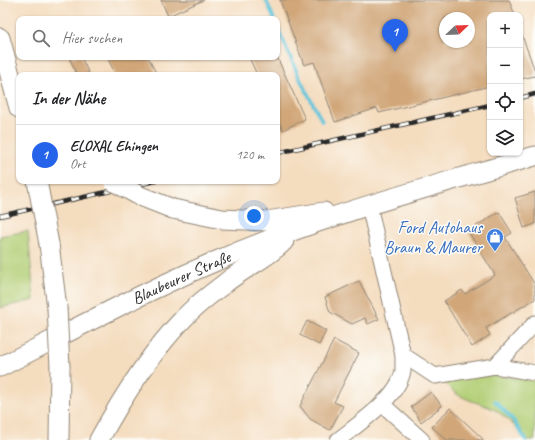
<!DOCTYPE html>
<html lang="de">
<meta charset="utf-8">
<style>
body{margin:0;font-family:Caveat,sans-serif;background:#f6f6f6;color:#202124}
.controls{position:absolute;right:12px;top:12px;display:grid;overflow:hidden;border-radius:8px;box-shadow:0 1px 3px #0004}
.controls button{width:36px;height:36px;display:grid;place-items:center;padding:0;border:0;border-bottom:1px solid #e0e0e0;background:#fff;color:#202124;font:20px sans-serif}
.compass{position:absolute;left:439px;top:12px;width:36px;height:36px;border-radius:50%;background:#fff;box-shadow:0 1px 3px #0004;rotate:67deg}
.you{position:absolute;left:254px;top:216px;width:14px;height:14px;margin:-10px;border:3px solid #fff;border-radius:50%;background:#1a73e8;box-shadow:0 0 0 6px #1a73e833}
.badge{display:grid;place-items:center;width:26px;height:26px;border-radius:50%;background:#2563eb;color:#fff;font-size:13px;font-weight:700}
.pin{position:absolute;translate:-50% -33px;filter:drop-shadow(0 1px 2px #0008)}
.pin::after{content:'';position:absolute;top:21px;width:14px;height:12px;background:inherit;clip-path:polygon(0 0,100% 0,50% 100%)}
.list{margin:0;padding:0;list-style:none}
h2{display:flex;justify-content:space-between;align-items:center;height:52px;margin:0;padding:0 16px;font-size:17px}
h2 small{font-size:13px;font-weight:400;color:#757577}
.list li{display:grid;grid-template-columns:26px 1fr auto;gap:12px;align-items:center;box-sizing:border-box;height:60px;padding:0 16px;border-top:1px solid #e0e0e0}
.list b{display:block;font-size:15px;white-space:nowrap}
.list p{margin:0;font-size:13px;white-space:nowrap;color:#757577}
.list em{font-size:13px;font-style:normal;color:#757577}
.icon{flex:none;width:22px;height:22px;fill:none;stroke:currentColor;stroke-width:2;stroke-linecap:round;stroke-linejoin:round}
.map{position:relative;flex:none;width:535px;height:440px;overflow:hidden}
.search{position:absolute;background:#fff;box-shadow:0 1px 3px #0004;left:16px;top:16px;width:264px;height:44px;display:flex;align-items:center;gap:10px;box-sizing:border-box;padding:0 14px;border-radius:8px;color:#757577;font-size:15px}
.panel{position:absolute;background:#fff;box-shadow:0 1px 3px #0004;left:16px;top:72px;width:264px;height:112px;border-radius:8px}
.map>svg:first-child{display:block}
.green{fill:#b1ce75;stroke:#6e7c50}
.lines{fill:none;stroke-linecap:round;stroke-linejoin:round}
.stream{stroke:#5ec4db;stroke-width:3.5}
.building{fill:#d1a77a;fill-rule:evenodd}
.minor-casing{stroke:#908474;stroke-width:17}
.major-casing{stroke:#908474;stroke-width:21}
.minor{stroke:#fff;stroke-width:15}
.major{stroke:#fff;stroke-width:19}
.rail-casing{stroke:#2b2b2b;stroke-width:4.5}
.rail{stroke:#fdfcf7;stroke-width:3;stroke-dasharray:9;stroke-linecap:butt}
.major-bridge-casing{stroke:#908474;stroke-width:21;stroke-linecap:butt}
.major-bridge{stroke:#fff;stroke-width:19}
.labels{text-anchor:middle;stroke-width:3;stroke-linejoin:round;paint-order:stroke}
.shop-label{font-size:17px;fill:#366cbe;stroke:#fdfcf7;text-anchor:end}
.street-label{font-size:17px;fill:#2b2b2b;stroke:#fdfcf7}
</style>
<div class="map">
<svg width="535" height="440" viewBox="0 0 535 440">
<rect width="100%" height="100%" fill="#fdfcf7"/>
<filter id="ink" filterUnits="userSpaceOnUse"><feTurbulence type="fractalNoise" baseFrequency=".025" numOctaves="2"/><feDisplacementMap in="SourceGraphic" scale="8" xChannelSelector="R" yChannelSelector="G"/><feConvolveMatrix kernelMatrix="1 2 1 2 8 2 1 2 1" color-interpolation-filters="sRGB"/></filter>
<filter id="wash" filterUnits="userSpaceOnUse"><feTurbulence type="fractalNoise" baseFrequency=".012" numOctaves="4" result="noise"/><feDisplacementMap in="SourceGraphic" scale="16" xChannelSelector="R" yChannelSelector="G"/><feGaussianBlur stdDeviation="0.9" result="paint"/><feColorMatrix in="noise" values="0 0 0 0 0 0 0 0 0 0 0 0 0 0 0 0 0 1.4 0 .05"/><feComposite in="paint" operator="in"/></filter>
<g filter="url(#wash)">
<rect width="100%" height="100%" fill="#f4dcbe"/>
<g class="green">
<polygon points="28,231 34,300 0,308 0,236"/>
<path d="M492,375L535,381V440H526C520,430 507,418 497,411C480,401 457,401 445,382L449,379Z"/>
</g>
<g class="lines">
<g class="stream">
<polyline points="266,0 274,19"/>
<polyline points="277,26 299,77 322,121"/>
<polyline points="495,401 513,420 526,440"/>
</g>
</g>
<g id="blocks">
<g class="building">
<polygon points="161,0 204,0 168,16"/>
<path d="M280,0H509L515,15H490V86L379,113L377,108L335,122L314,62L304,65ZM445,18H469V42H445Z"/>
<polygon points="520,30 535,71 535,76 520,79"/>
<polygon points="69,57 81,57 89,74 77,75"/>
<polygon points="107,57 148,57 157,75 116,75"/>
<polygon points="249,57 277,57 305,119 283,130 277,118 277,75 257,75"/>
<polygon points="535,192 535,224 524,228 515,198"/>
<polygon points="499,212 512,233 505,237 535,285 535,299 486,328 490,335 472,347 444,301 462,290 465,294 495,275 468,231"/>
<polygon points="359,281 379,319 368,324 365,318 352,324 330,312 325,297"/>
<polygon points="307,321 326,331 319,345 300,335"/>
<polygon points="334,340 359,353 334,402 343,406 330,430 310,419 300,406"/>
<polygon points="431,392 442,406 421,422 411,407"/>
<polygon points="450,408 484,440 447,440 432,427"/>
</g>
</g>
</g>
<g filter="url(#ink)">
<use href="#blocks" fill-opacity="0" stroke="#908474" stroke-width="1"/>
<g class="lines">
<g class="minor-casing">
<g id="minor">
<polyline points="403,355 435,376 495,366 535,323"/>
<polyline points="495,366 535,373"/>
<polyline points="382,404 422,440"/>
<path d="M338,440C358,424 398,398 403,371C403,366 403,360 403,355L369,205"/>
</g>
</g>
<g class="major-casing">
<g id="major">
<polyline points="0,38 19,108"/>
<polyline points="173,209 222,219 267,221 324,212"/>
<polyline points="49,244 57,308"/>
<path id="s1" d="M0,367C71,331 141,293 214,262C317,217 427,188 535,156"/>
<polyline points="59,440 60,367"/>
<path d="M99,440C123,396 150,353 185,317C196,305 211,294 224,284C243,268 267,259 284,241"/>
</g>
</g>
<use href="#minor" class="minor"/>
<use href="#major" class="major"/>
<g class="rail-casing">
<g id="rail">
<polyline points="520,98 535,94"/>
<polyline points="277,153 490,105"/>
<polyline points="0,216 155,181"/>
</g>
</g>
<use href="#rail" class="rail"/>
<g class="major-bridge-casing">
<g id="major-bridge">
<polyline points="37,181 49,244"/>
<polyline points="113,181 140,196 173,209"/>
<polyline points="57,308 60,367"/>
</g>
</g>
<use href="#major-bridge" class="major-bridge"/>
</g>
</g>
<defs>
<g id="shop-pin" transform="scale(0.9)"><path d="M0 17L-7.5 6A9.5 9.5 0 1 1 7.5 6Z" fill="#3f7fe0" stroke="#fdfcf7"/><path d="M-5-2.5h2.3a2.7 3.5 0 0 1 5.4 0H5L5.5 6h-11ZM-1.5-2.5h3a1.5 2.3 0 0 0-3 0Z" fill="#fff"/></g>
</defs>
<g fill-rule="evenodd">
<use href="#shop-pin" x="495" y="237"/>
</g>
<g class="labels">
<g class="shop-label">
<text x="482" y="233">Ford Autohaus<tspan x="482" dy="20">Braun &amp; Maurer</tspan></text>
</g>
<g class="street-label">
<text dy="6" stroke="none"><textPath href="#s1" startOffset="202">Blaubeurer Straße</textPath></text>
</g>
</g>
</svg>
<div class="controls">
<button>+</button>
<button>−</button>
<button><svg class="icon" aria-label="locate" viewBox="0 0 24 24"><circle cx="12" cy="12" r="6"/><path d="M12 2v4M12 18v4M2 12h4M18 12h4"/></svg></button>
<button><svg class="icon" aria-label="layers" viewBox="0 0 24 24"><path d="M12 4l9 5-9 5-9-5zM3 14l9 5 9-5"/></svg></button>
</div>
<svg class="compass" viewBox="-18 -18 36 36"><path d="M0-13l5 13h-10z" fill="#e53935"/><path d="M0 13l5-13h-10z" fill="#757577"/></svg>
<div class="you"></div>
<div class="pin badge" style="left:395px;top:52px">1</div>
<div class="search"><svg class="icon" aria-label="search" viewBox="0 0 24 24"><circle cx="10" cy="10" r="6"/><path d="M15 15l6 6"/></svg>Hier suchen</div>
<section class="panel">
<h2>In der Nähe<small></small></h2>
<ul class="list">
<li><span class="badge">1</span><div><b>ELOXAL Ehingen</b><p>Ort</p></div><em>120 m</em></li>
</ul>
</section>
</div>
